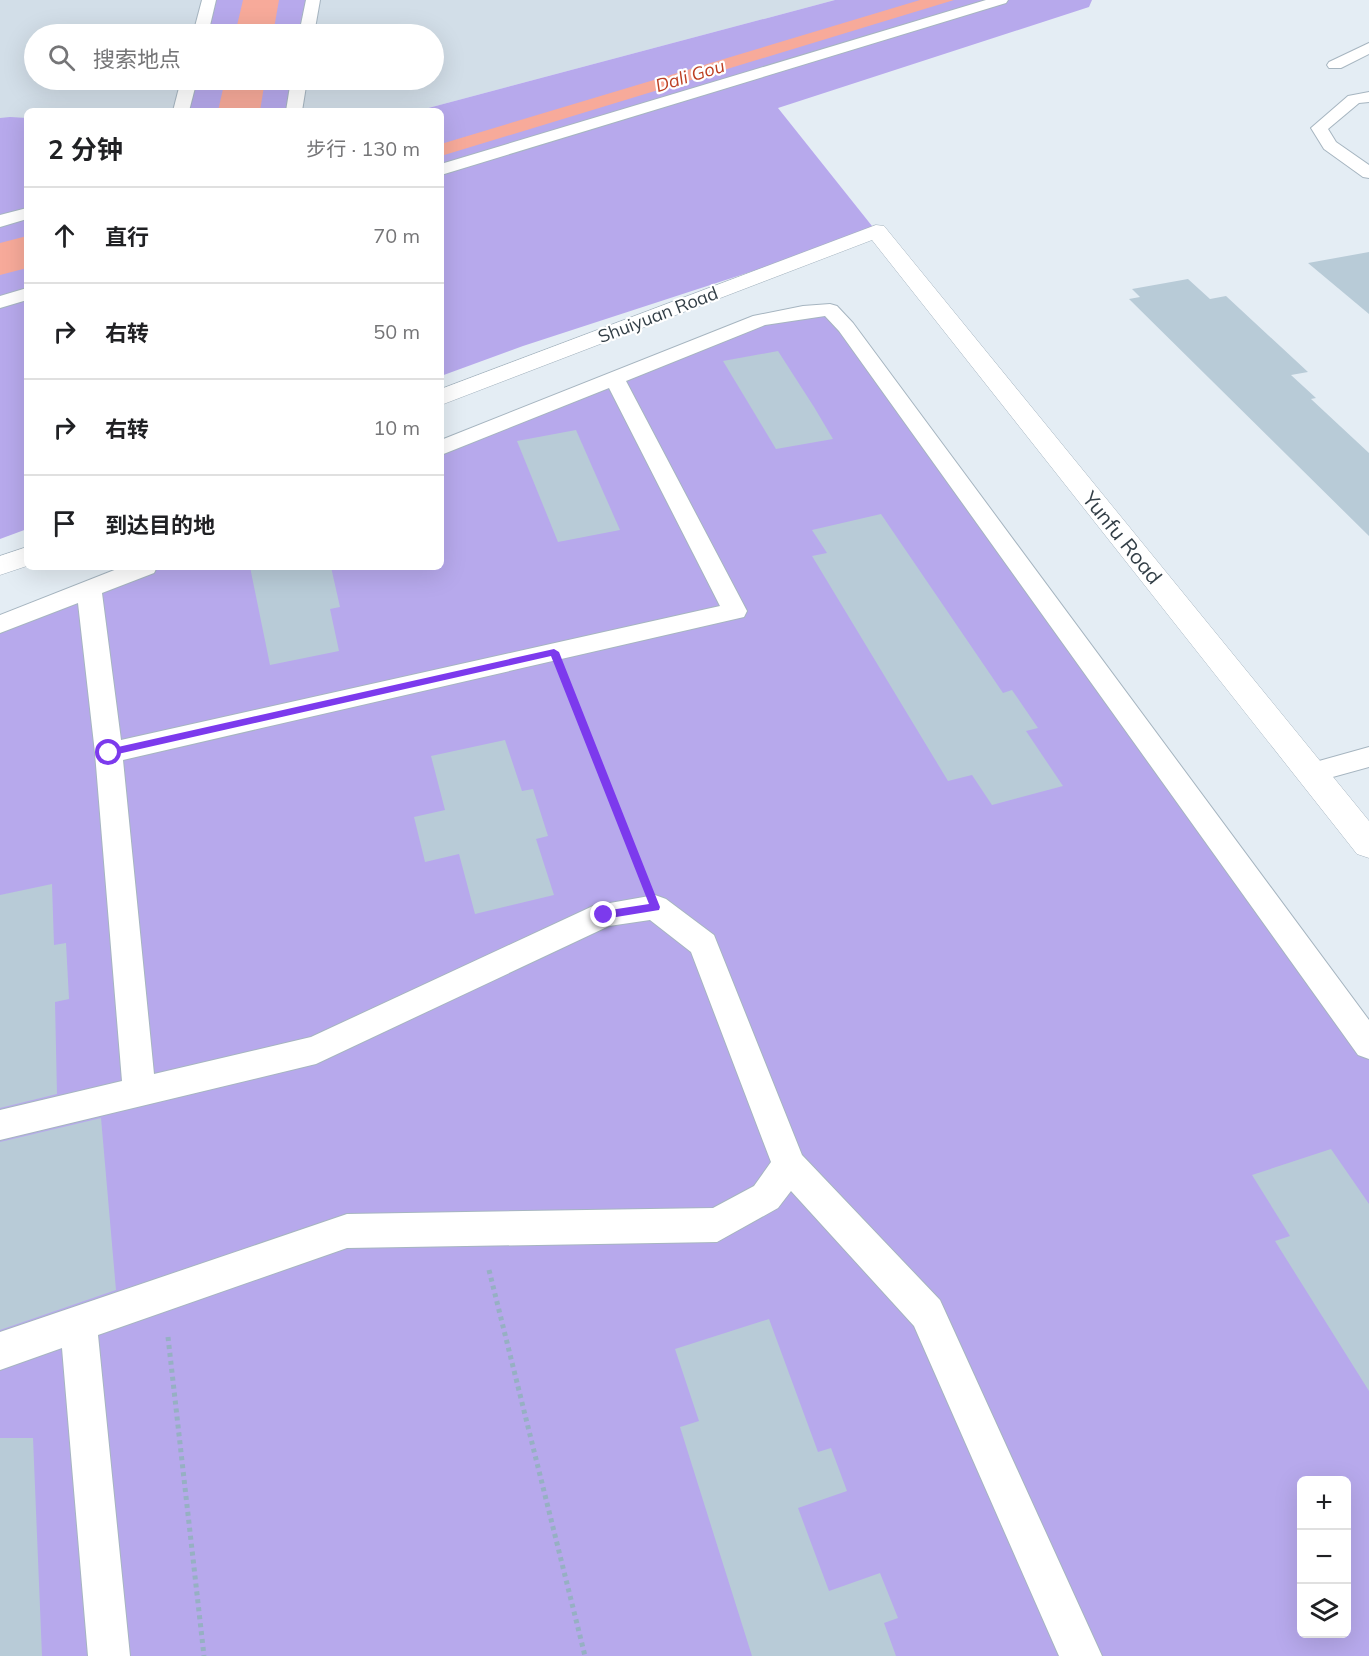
<!DOCTYPE html>
<html lang="zh">
<meta charset="utf-8">
<style>
body{margin:0;font-family:Mulish,"Noto Sans SC",sans-serif;background:#f2f2f2;color:#202124}
.controls{position:absolute;right:18px;bottom:18px;display:grid;overflow:hidden;border-radius:9px;box-shadow:0 6px 24px #0002}
.controls button{width:54px;height:54px;display:grid;place-items:center;padding:0;border:0;border-bottom:2px solid #e0e0e0;background:#fff;color:#202124;font:30px sans-serif}
.stop{position:absolute;width:18px;height:18px;margin:-14px;border:4px solid #7c3aed;border-radius:50%;background:#fff}
.stop.end{background:#7c3aed;border-color:#fff;box-shadow:0 2px 6px #0008}
.list{margin:0;padding:0;list-style:none}
h2{display:flex;justify-content:space-between;align-items:center;height:78px;margin:0;padding:0 24px;font-size:26px}
h2 small{font-size:20px;font-weight:400;color:#757577}
.list li{display:grid;grid-template-columns:39px 1fr auto;gap:18px;align-items:center;box-sizing:border-box;height:96px;padding:0 24px;border-top:2px solid #e0e0e0}
.list b{display:block;font-size:22px;white-space:nowrap}
.list em{font-size:20px;font-style:normal;color:#757577}
.icon{flex:none;width:33px;height:33px;fill:none;stroke:currentColor;stroke-width:2;stroke-linecap:round;stroke-linejoin:round}
.map{position:relative;flex:none;width:1369px;height:1656px;overflow:hidden}
.search{position:absolute;background:#fff;box-shadow:0 6px 24px #0002;left:24px;top:24px;width:420px;height:66px;display:flex;align-items:center;gap:15px;box-sizing:border-box;padding:0 21px;border-radius:33px;color:#757577;font-size:22px}
.panel{position:absolute;background:#fff;box-shadow:0 6px 24px #0002;left:24px;top:108px;width:420px;height:462px;border-radius:9px}
.map>svg:first-child{display:block}
.residential{fill:#d2dee8;fill-rule:evenodd}
.green{fill:#b7a9ec;fill-rule:evenodd}
.water{fill:#f7aa9a}
.building{fill:#b8cbd7}
.lines{fill:none;stroke-linecap:round;stroke-linejoin:round}
.lane-casing{stroke:#a6b5c0;stroke-width:2}
.street-casing{stroke:#a6b5c0;stroke-width:1}
.path-far1{stroke:#96b0c3;stroke-width:4;stroke-dasharray:3 3;stroke-linecap:butt}
.path{stroke:#96b0c3;stroke-width:5;stroke-dasharray:4 4;stroke-linecap:butt}
.lane{fill:#fff;fill-rule:evenodd}
.street{fill:#fff;fill-rule:evenodd}
.route{fill:#7c3aed}
.labels{text-anchor:middle;stroke-width:4.5;stroke-linejoin:round;paint-order:stroke}
.far-water-label{font-size:18px;font-style:italic;fill:#bd4023;stroke:#fff}
.far-street-label{font-size:18px;fill:#333f47;stroke:#fff}
.street-label{font-size:21px;fill:#333f47;stroke:#fff}
</style>
<div class="map">
<svg width="1369" height="1656" viewBox="0 0 1369 1656">
<rect width="100%" height="100%" fill="#e4edf4"/>
<path class="residential" d="M0,0H835L417,111H27V200L0,208ZM34,34H434V80H34Z"/>
<g class="green">
<polygon points="209,0 313,0 307,34 200,34"/>
<polygon points="835,0 1092,0 1089,7 778,108 876,231 523,346 441,376 441,111 417,111"/>
<polygon points="189,80 299,80 294,111 181,111"/>
<polygon points="10,117 27,118 27,529 0,539 0,118"/>
<path d="M830,310L1369,1049V1656H0V625L145,567H441V448L760,320ZM1302,1480H1346V1634H1302Z"/>
</g>
<g class="water">
<polygon points="243,0 279,0 273,34 235,34"/>
<polygon points="920,0 954,0 441,156 441,144"/>
<polygon points="225,80 265,80 260,111 218,111"/>
<polygon points="27,236 27,268 0,275 0,243"/>
</g>
<g class="building">
<polygon points="1369,252 1369,314 1308,263"/>
<polygon points="1188,279 1210,299 1226,296 1308,372 1291,375 1316,398 1311,399 1369,453 1369,536 1129,299 1140,297 1132,289"/>
<polygon points="778,351 814,407 833,439 776,449 723,361"/>
<polygon points="576,430 620,530 558,542 517,441"/>
<polygon points="881,514 1003,693 1012,690 1038,728 1026,731 1063,786 992,805 972,775 948,781 812,556 827,553 812,530"/>
<polygon points="250,567 331,567 340,607 330,609 339,651 270,665"/>
<polygon points="505,740 522,791 533,789 548,836 536,839 554,895 475,914 459,854 425,862 414,817 445,810 431,756"/>
<polygon points="52,884 54,945 66,943 69,999 55,1002 57,1094 0,1108 0,895"/>
<polygon points="101,1118 116,1290 0,1330 0,1142"/>
<polygon points="1331,1149 1369,1204 1369,1391 1275,1241 1290,1236 1252,1175"/>
<polygon points="769,1319 818,1452 831,1448 847,1491 798,1508 829,1591 880,1573 898,1618 884,1623 896,1656 752,1656 680,1427 699,1421 675,1349"/>
<polygon points="0,1438 33,1438 42,1656 0,1656"/>
</g>
<g class="lines">
<g class="lane-casing">
<g id="lane">
<polygon points="202,0 216,0 208,34 193,34"/>
<polygon points="306,0 320,0 314,34 299,34"/>
<polygon points="986,0 1008,0 1006,3 441,175 441,164"/>
<polygon points="1369,43 1369,54 1341,68 1329,68 1327,65 1329,62"/>
<polygon points="181,80 197,80 189,111 173,111"/>
<polygon points="291,80 307,80 302,111 286,111"/>
<polygon points="1369,92 1369,102 1359,103 1328,129 1336,142 1369,165 1369,178 1363,177 1324,149 1311,128 1348,96"/>
<polygon points="27,208 27,219 0,227 0,215"/>
<polygon points="27,288 27,300 0,308 0,296"/>
<polygon points="830,304 837,306 853,323 1369,1020 1369,1059 1358,1055 839,331 825,316 765,325 626,381 747,611 744,617 123,760 154,1074 311,1037 593,906 655,895 666,899 714,935 802,1155 940,1300 1102,1656 1059,1656 914,1326 791,1191 778,1208 717,1242 347,1248 98,1335 130,1656 88,1656 62,1348 0,1370 0,1332 347,1214 713,1208 754,1186 771,1162 691,952 650,920 609,926 316,1064 0,1140 0,1110 122,1081 95,753 78,603 0,633 0,615 122,567 157,567 154,573 102,593 121,740 720,606 609,388 441,455 441,440 753,316 803,306"/>
<polygon points="1369,747 1369,767 1311,783 1301,780 1297,773 1301,766"/>
</g>
</g>
<g class="street-casing">
<g id="street">
<polygon points="876,225 884,226 1369,821 1369,858 1357,854 872,240 441,405 441,389"/>
<polygon points="27,547 27,566 0,575 0,556"/>
</g>
</g>
<polyline class="path-far1" points="567,685 641,870"/>
<g class="path">
<polyline points="489,1270 585,1656"/>
<polyline points="168,1337 204,1656"/>
</g>
<use href="#lane" class="lane"/>
<use href="#street" class="street"/>
</g>
<polygon class="route" points="554,649 559,652 660,907 659,910 604,919 599,915 604,911 649,904 551,656 109,756 105,753 109,749"/>
<g class="labels">
<g class="far-water-label">
<text transform="translate(690 76) rotate(-17)" y="6">Dali Gou</text>
</g>
<g class="far-street-label">
<text transform="translate(658 315) rotate(-21)" y="6">Shuiyuan Road</text>
</g>
<g class="street-label">
<text transform="translate(1122 538) rotate(51)" y="7">Yunfu Road</text>
</g>
</g>
</svg>
<div class="controls">
<button>+</button>
<button>−</button>
<button><svg class="icon" aria-label="layers" viewBox="0 0 24 24"><path d="M12 4l9 5-9 5-9-5zM3 14l9 5 9-5"/></svg></button>
</div>
<div class="stop" style="left:109px;top:753px"></div>
<div class="stop end" style="left:604px;top:915px"></div>
<div class="search"><svg class="icon" aria-label="search" viewBox="0 0 24 24"><circle cx="10" cy="10" r="6"/><path d="M15 15l6 6"/></svg>搜索地点</div>
<section class="panel">
<h2>2 分钟<small>步行 · 130 m</small></h2>
<ul class="list">
<li><svg class="icon" aria-label="ahead" viewBox="0 0 24 24"><path d="M12 20V5M6 11l6-6 6 6"/></svg><div><b>直行</b></div><em>70 m</em></li>
<li><svg class="icon" aria-label="right" viewBox="0 0 24 24"><path d="M7 20v-9h11M14 6l5 5-5 5"/></svg><div><b>右转</b></div><em>50 m</em></li>
<li><svg class="icon" aria-label="right" viewBox="0 0 24 24"><path d="M7 20v-9h11M14 6l5 5-5 5"/></svg><div><b>右转</b></div><em>10 m</em></li>
<li><svg class="icon" aria-label="arrive" viewBox="0 0 24 24"><path d="M6 21V4h12l-3 4 3 4H6"/></svg><div><b>到达目的地</b></div></li>
</ul>
</section>
</div>
